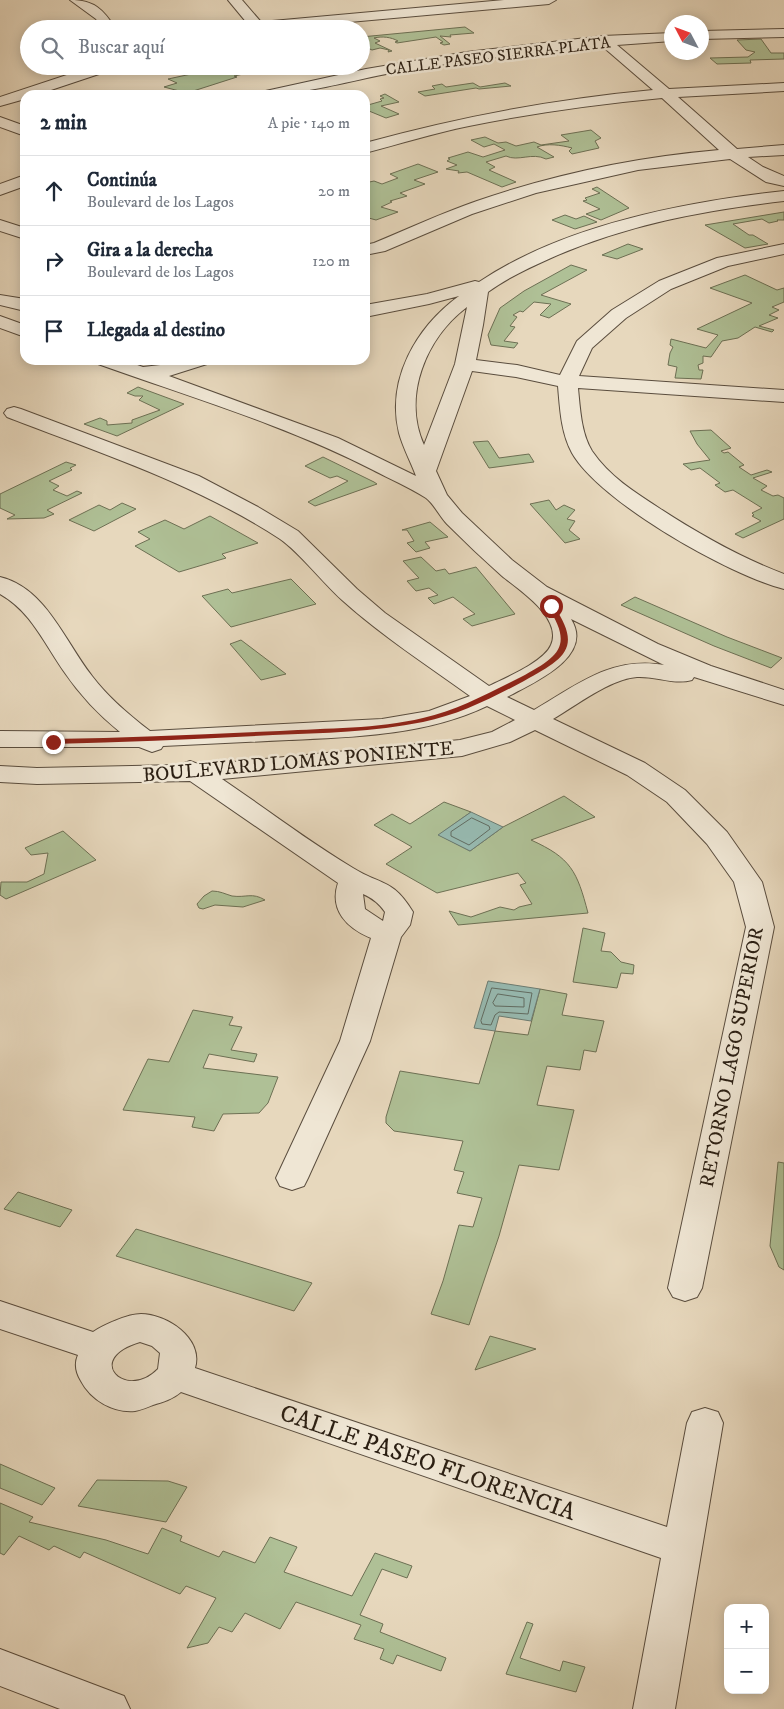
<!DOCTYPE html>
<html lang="es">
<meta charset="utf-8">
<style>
body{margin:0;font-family:"IM FELL DW Pica",serif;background:#f6f6f7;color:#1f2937}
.controls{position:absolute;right:15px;bottom:15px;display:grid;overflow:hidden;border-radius:10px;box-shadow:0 2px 12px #0003}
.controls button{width:45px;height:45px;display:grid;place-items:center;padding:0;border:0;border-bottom:1px solid #e0e1e3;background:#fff;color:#1f2937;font:25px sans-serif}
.compass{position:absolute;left:664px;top:15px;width:45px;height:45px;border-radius:50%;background:#fff;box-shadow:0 2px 12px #0003;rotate:311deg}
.stop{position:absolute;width:15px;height:15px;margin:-11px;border:4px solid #8f2418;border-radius:50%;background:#fff}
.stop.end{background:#8f2418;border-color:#fff;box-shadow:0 1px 5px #0008}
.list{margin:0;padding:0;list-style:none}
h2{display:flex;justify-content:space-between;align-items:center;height:65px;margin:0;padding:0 20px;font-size:21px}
h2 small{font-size:16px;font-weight:400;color:#747a83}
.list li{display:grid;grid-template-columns:32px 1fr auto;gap:15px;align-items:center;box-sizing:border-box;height:70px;padding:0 20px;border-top:1px solid #e0e1e3}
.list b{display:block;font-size:19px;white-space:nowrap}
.list p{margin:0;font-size:16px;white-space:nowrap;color:#747a83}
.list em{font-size:16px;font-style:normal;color:#747a83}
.icon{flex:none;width:28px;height:28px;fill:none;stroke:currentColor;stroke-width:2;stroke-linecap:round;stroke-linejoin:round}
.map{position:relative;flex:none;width:784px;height:1709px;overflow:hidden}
.search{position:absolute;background:#fff;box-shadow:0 2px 12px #0003;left:20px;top:20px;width:350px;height:55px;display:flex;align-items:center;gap:12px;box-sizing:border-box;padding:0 18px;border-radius:28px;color:#747a83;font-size:19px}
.panel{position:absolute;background:#fff;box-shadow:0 2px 12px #0003;left:20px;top:90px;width:350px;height:275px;border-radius:15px}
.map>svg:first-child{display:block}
.green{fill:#afc096;stroke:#6d7054}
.water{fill:#97bab1;stroke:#6c7c72}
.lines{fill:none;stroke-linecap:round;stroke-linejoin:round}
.shore{stroke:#616c62;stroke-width:1}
.minor-casing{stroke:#5a4d3e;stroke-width:2}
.minor{fill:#efe6d4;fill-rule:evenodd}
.route{fill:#8f2418}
.labels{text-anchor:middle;stroke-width:5;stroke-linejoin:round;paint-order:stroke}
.far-street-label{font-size:16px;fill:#2b1f13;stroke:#efe6d4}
.street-label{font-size:20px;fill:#2b1f13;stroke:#efe6d4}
.near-street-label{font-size:24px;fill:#2b1f13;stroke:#efe6d4}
</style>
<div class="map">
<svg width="784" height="1709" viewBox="0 0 784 1709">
<rect width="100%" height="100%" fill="#e7d8bd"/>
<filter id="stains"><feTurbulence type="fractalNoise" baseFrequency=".004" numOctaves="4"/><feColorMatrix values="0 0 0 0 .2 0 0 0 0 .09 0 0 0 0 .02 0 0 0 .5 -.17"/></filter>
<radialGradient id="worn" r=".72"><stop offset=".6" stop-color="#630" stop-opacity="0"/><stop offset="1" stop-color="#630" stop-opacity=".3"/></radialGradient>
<g class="green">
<path d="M465,27L474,33L450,35L451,37L440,36L450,44L444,45L440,43L443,42L436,37L397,43L395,42L398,41C391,37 382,36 374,38L380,41L375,43L392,51L388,52L389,50L380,48L372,50L361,45V37Z"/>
<polygon points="761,39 771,53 784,53 784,59 750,60 751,63 717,64 710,58 748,57 755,52 746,50 737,40"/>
<polygon points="255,66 281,66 234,76 237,77 187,93 164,87 177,83 168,79 196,73 193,71 220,69 228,72"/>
<polygon points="473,83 480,87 505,83 511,86 479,89 476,88 425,96 418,92 435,89 432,86 442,84 446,87"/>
<polygon points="385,94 399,102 381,106 399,114 386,118 369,111 365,112 365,103 368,105 382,101 380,99 384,98 380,96"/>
<path d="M591,130L601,138L595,141L599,148L572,154L569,151L572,148C561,145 547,143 537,147L554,157L546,159C532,152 518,162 506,156L486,162L495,167L489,170L516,182L502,187L467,172L458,173L459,171L446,169L457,165L447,161L450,159L448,158L468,152L483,157L505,150L494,144L484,147L471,140L485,137L498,143L506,142L516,146L534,142L541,145L569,141L561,135Z"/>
<polygon points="418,164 438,172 414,180 425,184 400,193 407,196 390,201 392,202 381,207 398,212 376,220 365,217 365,183 374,181 382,184 398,178 390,174"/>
<polygon points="597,187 629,208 601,220 586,214 600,209 583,201 587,200 585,198 600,193 592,189"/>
<polygon points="784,212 784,220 777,220 778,221 769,223 762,219 733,224 749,235 753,235 768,244 745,248 705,225"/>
<polygon points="565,215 576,219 584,216 597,222 575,229 552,220"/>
<polygon points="628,244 643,249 617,259 602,255"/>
<polygon points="571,265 587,270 541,295 571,304 549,318 540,315 551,304 534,302 523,312 520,311 513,315 517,317 510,326 515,327 504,341 518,343 514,348 491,345 488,335 500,308 524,291"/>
<polygon points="745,275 777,290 784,288 784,302 772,307 779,310 769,315 778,318 759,326 774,330 772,332 755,327 738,338 722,341 711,357 703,356 703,363 698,365 699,370 703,370 701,379 675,378 677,367 668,365 670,353 673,347 670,345 671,339 706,348 718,335 697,329 752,303 710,288"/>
<polygon points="138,387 184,404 117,436 84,424 100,418 107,421 107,425 132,423 132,420 160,410 139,400 143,396 135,396 127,393"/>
<polygon points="711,430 731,448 721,451 724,453 728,452 744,465 739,467 751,475 767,470 772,472 753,478 767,486 761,490 773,496 778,495 784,498 784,519 743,538 735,534 761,521 752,516 754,515 752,513 762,508 733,490 725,492 715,485 720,483 700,468 691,470 683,464 710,460 697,444 690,431"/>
<polygon points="488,441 499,458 529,454 534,462 489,468 473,442"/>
<polygon points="323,457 374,482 377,484 315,506 308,502 348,481 337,476 330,478 305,466"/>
<polygon points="66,462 76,465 70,468 72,470 49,481 59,486 53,490 67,496 77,491 82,493 47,510 54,514 44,518 7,519 15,515 0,508 0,494"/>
<polygon points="549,500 556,510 564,505 575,510 567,519 575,521 569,530 580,539 565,543 530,504"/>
<polygon points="122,503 136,509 94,531 69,520 99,505 110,510"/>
<polygon points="210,516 258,543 222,554 226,558 179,572 135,546 150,539 138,532 165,520 184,529"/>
<polygon points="430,522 448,537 425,542 430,548 416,552 407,543 414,541 407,530 402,530"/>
<polygon points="421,557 436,571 445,569 449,574 476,567 515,614 472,626 463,619 475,614 453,597 434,604 428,598 438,595 429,588 416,591 407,581 419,578 403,561"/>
<polygon points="291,579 316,604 231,627 202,596 228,589 232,593"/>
<polygon points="635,597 727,637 782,658 771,668 714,646 621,605"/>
<polygon points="241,640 286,674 261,680 230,644"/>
<path d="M564,796L595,817L531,840C571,858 577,871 588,913L458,925L449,911L471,917L500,907L514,910L519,907L532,904L520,885L526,883L518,873L437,893L386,864L412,847L374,825L392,814L410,824L444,802L471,812L439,835L470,851L503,827Z"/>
<polygon points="63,831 96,860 6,899 0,895 1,882 27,882 44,874 48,853 31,855 25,848"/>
<path d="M212,891C220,891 225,894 232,896C246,898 252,892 265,900L243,907L215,905L203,909L199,908L197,904L204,896Z"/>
<polygon points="583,928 605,933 601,951 611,952 621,962 634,965 633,974 621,973 617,988 573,982"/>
<polygon points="540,989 567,994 562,1015 604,1021 596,1052 584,1050 580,1070 547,1066 537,1105 574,1110 559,1170 519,1165 499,1236 469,1325 431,1314 443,1281 459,1225 473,1227 482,1198 457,1193 464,1172 454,1170 463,1141 394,1131 386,1123 386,1117 400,1071 479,1084 495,1031 528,1035"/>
<polygon points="193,1010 233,1017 229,1025 242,1027 231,1050 257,1054 254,1062 209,1054 203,1068 278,1077 268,1103 259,1113 223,1114 214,1131 192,1127 195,1117 123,1110 148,1059 169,1062"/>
<polygon points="778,1162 784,1163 784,1270 779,1267 770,1246"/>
<polygon points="18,1192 72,1210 60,1227 4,1209"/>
<polygon points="136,1229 312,1283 294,1311 116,1256"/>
<polygon points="490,1336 536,1349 475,1370"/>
<polygon points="0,1464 55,1488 42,1505 0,1488"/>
<polygon points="97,1480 168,1481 187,1487 166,1522 78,1506"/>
<polygon points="0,1503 33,1517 29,1522 106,1540 148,1554 162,1528 182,1536 180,1541 219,1557 223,1551 255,1563 270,1537 297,1547 284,1572 352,1596 375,1553 412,1566 407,1578 382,1569 360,1615 383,1624 380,1632 446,1658 441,1671 397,1655 393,1664 380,1659 384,1649 354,1639 361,1625 296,1602 280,1629 245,1613 232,1632 219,1627 208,1643 187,1648 216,1598 186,1586 180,1594 84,1552 80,1558 54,1546 49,1550 19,1536 4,1555 0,1553"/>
<polygon points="527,1622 533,1624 520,1658 560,1671 563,1661 585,1667 576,1692 506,1674"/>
</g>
<g class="water">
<polygon points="471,812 503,827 470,851 438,835"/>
<polygon points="488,981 540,989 531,1021 499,1016 495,1031 474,1028"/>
</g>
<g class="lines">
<g class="shore">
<polygon points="472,818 489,826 490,829 469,845 451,836 451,832"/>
<polygon points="492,988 532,993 528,1014 499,1012 495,1015 491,1025 482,1024 481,1021"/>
<polygon points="498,994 524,998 524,1007 495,1006 493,1003"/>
</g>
<g class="minor-casing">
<g id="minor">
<path d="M70,0C94,0 103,9 116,29H102L96,19Z"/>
<polygon points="228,0 242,0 261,22 504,0 556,0 549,4 272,29 252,29"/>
<polygon points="784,29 784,37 702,39 702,31"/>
<path d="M672,33V41L617,45L669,89L784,83V91L678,97L737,149L784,145V155L748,157L763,167L784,176V186L766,182L730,159L638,170L536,193L472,214L385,251L365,255V245L374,243C408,229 442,213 477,201C555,174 637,157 719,150L662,98C597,104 533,113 469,126C434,133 400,144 365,153V143C460,117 555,99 653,90L602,46C533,52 465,60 397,72C351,80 305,95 259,95L261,92L366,69L467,52L603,36Z"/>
<polygon points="94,66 116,66 114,69 36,95 25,95 25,99 0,106 0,97"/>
<polygon points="0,117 25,126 25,136 0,127"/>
<polygon points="25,175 25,186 0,195 0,184"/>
<path d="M784,191V201C704,210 625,225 551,258C529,268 507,278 488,292L483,325L476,360L517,365L560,375L577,341L612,310L659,281L717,258L784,244V254L728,266L671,289L626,318L592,348L579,376L784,390V402L578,388C580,408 581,433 592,451C609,476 634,492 659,508C699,534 739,557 784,574V589C729,575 600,502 572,453C561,433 560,409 558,386L516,377L472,371L436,471L447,495L462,513L512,560L547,587L658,644L711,666L784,690V705L694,677L692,680C674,685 656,676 637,677C610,679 577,705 553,719L645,763L685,790L727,832L762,882L774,927L702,1288L697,1297L685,1301L673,1297L668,1288L746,927L734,882L707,844L667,802L627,775L535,730L510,742L462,756L222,779C265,808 308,841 353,868C382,886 392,878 413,912L410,925L401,937L370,1041L308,1178L304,1186L292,1190L280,1186L276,1178L340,1041L371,938C347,928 329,910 338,883L190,781L37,784L0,782V766L37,768L179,765L190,761L201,765L460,740L492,732L515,720L487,706C426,735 356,737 289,740C247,742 205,744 163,746L161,749L152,752L139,747H0V731L120,732C99,715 80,695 65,673C45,645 31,611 0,594V577C46,588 65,642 92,676C108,697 129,715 150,731L382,719L429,711L470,696C427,665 382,636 342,600C323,583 300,553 280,539C196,484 100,453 7,417L4,413L7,409L14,407L21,409L199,476L258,507L298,531L357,589L385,613L489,686C505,678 544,662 551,645C563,618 519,590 502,576C483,559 465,542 447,524C440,517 434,504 426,498C409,487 390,479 373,470C285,425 190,397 98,364L95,360H123L143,367L169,364L181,360H210L207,364L169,376L338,438L416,476C411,462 403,448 399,433C386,380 416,327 459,296L429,304L365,317V305L427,294L475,281L479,282C564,225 684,202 784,191ZM467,307L455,364L424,445C402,396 426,338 467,307ZM571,619L664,665C611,656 577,685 534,710L507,697C533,683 595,657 571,619ZM363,894C372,898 379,903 385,912L383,921L365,909Z"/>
<polygon points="0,220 25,228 25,239 0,231"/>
<polygon points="0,295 25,299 25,311 0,305"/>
<polygon points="0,316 25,325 25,337 0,328"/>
<path d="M0,1301L93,1332C103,1325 128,1314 141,1314C166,1314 204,1338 195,1368L667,1527L687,1423L692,1412L705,1408L718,1412L723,1423L675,1709H633L661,1558L181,1392C173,1399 163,1402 153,1405C148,1407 141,1410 135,1411C113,1413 91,1400 81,1381C76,1373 74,1364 78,1355L0,1329ZM140,1342L152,1346L160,1353L158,1369C126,1402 82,1359 140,1342Z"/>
<polygon points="0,1649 124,1696 130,1709 60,1709 0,1686"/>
</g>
</g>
<use href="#minor" class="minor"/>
</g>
<path class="route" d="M551,604L553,605C584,649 563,659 524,681C492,698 459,715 423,722C374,732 323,733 273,735C199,739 127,742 53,744L50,742L53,739C129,738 205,734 280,731C327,728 377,729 423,718C458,710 489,693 521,677C557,657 575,647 547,606Z"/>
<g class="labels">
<g class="far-street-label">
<text transform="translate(498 55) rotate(-7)" y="6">CALLE PASEO SIERRA PLATA</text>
</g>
<g class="street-label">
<text transform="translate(298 761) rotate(-5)" y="7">BOULEVARD LOMAS PONIENTE</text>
<text transform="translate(731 1057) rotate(-79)" y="7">RETORNO LAGO SUPERIOR</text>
</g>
<g class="near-street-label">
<text transform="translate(428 1462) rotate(19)" y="8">CALLE PASEO FLORENCIA</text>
</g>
</g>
<rect width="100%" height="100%" filter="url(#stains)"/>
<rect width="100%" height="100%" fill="url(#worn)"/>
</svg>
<div class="controls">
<button>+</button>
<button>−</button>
</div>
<svg class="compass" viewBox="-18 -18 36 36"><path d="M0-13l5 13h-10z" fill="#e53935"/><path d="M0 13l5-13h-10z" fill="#747a83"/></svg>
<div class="stop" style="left:551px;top:606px"></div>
<div class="stop end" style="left:53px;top:742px"></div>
<div class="search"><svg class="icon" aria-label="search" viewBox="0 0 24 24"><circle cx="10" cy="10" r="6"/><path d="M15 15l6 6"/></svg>Buscar aquí</div>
<section class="panel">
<h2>2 min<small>A pie · 140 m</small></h2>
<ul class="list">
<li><svg class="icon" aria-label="ahead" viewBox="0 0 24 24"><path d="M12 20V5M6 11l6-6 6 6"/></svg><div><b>Continúa</b><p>Boulevard de los Lagos</p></div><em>20 m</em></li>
<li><svg class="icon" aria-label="right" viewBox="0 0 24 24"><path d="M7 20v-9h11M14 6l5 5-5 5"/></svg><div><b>Gira a la derecha</b><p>Boulevard de los Lagos</p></div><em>120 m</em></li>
<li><svg class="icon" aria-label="arrive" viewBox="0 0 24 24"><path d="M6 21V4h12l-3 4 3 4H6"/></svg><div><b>Llegada al destino</b></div></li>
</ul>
</section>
</div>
